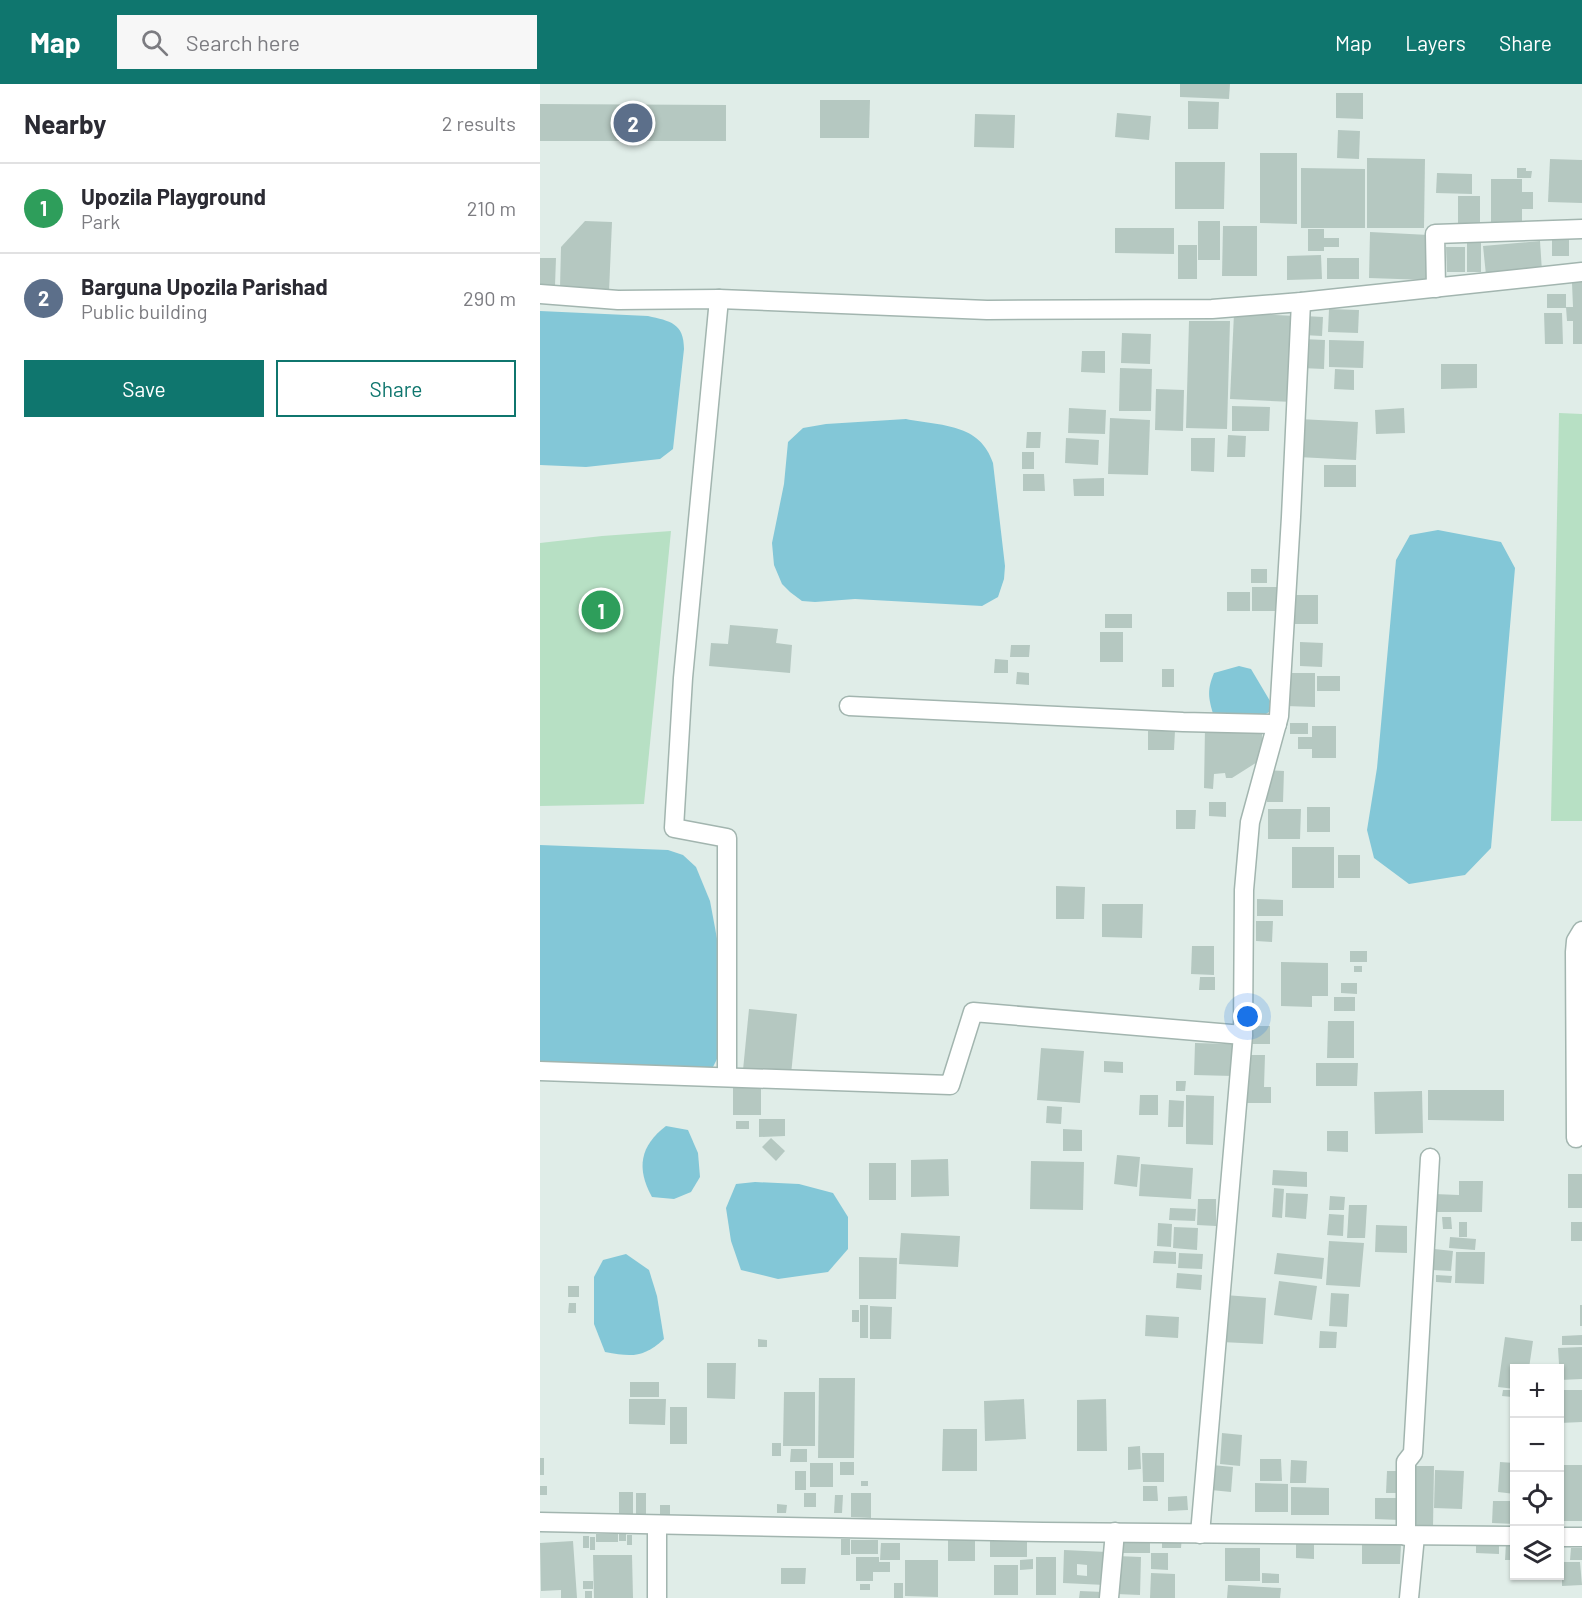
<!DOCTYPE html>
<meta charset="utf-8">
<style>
body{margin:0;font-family:Barlow,sans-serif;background:#f7f7f7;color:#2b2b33}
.controls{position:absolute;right:18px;bottom:18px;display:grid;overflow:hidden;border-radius:0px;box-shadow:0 2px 4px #0004}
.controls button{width:54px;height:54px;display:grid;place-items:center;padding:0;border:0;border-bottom:2px solid #e1e1e2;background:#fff;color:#2b2b33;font:30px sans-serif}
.you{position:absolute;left:708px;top:933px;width:21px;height:21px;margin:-15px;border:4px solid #fff;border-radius:50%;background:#1a73e8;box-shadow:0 0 0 9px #1a73e833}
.badge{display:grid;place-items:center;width:39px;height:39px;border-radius:50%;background:#0f766e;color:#fff;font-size:20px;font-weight:700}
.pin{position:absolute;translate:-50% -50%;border:3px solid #fff;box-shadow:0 2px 6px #0006}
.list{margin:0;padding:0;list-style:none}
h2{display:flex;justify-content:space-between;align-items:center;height:78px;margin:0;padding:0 24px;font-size:26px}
h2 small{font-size:20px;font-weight:400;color:#7c7c81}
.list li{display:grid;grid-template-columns:39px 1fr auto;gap:18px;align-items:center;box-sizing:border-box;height:90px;padding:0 24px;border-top:2px solid #e1e1e2}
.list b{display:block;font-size:22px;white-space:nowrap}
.list p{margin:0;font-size:20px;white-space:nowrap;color:#7c7c81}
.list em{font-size:20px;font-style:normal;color:#7c7c81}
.actions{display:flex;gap:12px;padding:18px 24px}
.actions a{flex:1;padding:14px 0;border:2px solid #0f766e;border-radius:0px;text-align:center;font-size:21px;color:#0f766e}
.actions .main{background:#0f766e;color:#fff}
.icon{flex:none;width:33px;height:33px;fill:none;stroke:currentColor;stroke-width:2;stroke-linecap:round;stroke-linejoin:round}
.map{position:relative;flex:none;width:1042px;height:1514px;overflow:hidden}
header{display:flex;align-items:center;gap:36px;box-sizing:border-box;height:84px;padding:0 30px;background:#0f766e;color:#fff}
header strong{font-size:28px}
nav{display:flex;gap:33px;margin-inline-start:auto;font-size:21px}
.search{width:420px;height:54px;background:#f7f7f7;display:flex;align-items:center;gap:15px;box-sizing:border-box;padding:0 21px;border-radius:0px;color:#7c7c81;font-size:22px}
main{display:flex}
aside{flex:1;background:#fff}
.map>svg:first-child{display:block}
.green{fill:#b7e0c4}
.water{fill:#83c7d7}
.building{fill:#b5c8c1;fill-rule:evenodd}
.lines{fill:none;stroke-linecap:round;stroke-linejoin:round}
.minor-casing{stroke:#a2b5af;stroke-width:21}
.minor{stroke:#fff;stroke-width:18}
</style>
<header>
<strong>Map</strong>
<div class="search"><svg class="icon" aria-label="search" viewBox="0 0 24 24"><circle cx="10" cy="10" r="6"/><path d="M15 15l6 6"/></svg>Search here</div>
<nav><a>Map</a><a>Layers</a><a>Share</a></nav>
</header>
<main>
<aside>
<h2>Nearby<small>2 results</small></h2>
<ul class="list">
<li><span class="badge" style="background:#2e9e5b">1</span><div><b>Upozila Playground</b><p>Park</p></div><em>210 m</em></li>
<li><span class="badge" style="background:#5c6f8a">2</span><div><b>Barguna Upozila Parishad</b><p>Public building</p></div><em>290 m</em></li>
</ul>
<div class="actions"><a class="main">Save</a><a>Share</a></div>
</aside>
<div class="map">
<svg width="1042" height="1514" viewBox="0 0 1042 1514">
<rect width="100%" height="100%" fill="#e0ede8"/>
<g class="green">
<polygon points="1019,329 1042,330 1042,737 1011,737"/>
<polygon points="131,447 104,720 0,722 0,459 62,452"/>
</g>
<g class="water">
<path d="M0,227L108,232C130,237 144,239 144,265L133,365L120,375L46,383L0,381Z"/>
<path d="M366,335C401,342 440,339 453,379L465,482L464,495L458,513L442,522L315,515L275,518L262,517L250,508L242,500L234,481L232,459L244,400L248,358L263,344L286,340Z"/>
<polygon points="898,446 961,458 975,484 951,764 925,791 869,800 834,774 827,746 837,684 856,476 870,451"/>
<path d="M699,582L711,585L730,617L729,628L718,635L675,636C669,616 666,608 674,589Z"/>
<polygon points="0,761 128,766 143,771 156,783 170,817 181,876 178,973 173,983 167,988 0,982"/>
<path d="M126,1042L148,1046L158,1069L160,1093L151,1108L134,1115L112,1113C96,1084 100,1062 126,1042Z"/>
<polygon points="215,1098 259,1100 293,1109 308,1133 308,1165 288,1188 238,1195 201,1186 191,1157 186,1124 196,1100"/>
<path d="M86,1170L109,1186L117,1212L124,1255C103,1274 92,1273 65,1268L54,1240V1193L63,1176Z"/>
</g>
<g class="building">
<polygon points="640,0 690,0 689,15 640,13"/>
<polygon points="796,9 823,9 823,35 796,34"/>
<polygon points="280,16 330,16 329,54 280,54"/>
<polygon points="648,17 679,18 678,45 648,45"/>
<polygon points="0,20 186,21 186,57 0,57"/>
<polygon points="577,29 611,32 609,56 575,53"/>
<polygon points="435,30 475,31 474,64 434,63"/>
<polygon points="798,46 820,47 819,75 797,74"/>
<polygon points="720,69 757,69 757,140 720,139"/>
<polygon points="827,74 885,75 884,144 827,144"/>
<polygon points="1010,75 1042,76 1042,119 1008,118"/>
<polygon points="635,78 685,78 684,125 635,125"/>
<polygon points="761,84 825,85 825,144 761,144"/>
<polygon points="977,84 986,84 986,87 992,87 991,94 977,94"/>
<polygon points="897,89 932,90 932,110 896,109"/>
<polygon points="951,95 982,95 982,108 993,108 993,125 982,125 982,138 951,138"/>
<rect x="918" y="112" width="22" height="31"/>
<polygon points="45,137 72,138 69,208 20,204 21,163"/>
<rect x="658" y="137" width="22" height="39"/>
<polygon points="683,142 717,142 717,192 682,192"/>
<polygon points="575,144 634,144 634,170 575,169"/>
<polygon points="768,145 784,145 784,154 799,154 799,163 784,163 784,167 768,167"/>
<polygon points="830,148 889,151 887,196 829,194"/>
<rect x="1012" y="154" width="17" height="18"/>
<rect x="927" y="157" width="14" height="31"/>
<polygon points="1000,157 1002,187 946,191 943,162"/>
<rect x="638" y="161" width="19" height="34"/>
<polygon points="906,163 925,163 925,188 907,188"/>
<polygon points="781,171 782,195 747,196 747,172"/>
<polygon points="0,174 16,174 15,202 0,202"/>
<rect x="787" y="174" width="32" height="21"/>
<polygon points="1042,198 1042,260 1033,260 1033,237 1027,237 1026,223 1033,223 1032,199"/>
<rect x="1007" y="210" width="19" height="14"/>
<polygon points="789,225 819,226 818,249 788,248"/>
<polygon points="694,229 756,232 753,318 690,315"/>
<polygon points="1004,229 1022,229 1023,260 1005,260"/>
<polygon points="764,232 783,233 782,252 763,251"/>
<polygon points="649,237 690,237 687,345 646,344"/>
<polygon points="582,249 611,250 610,280 581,279"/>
<polygon points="762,255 785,256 784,285 761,284"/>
<polygon points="789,256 824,257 823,284 789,283"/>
<polygon points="542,267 565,267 565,289 541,288"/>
<polygon points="901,280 937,280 937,304 901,305"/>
<polygon points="580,284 612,285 611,327 579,327"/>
<polygon points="795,285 814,286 814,306 794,305"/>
<polygon points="616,305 644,306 643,347 615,346"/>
<polygon points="692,322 730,323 729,347 692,347"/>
<polygon points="529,324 566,326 565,350 528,349"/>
<polygon points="864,324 865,349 836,350 835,326"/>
<polygon points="570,334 610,336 608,391 568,390"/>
<polygon points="759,335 818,338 816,376 758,373"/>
<polygon points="487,348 501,348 500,364 486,364"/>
<polygon points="688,351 706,352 705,373 687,373"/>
<polygon points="526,354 559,356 558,381 525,379"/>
<polygon points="651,354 675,354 674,388 651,387"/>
<rect x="482" y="368" width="12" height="17"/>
<rect x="784" y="381" width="32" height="22"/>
<polygon points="483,390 504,390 505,407 483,407"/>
<polygon points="564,394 564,412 534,412 533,395"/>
<rect x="711" y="485" width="16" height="14"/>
<rect x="712" y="503" width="28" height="24"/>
<rect x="687" y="508" width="23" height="19"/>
<rect x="754" y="511" width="24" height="29"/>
<rect x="565" y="530" width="27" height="14"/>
<polygon points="190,541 238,545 236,559 252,561 250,589 169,582 171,559 188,560"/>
<rect x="560" y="548" width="23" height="30"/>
<polygon points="760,558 783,559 782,583 760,582"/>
<polygon points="471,561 490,561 489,573 470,573"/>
<polygon points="455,575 468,576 468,589 454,589"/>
<rect x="622" y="585" width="12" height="18"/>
<polygon points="477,588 489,589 489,601 476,600"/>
<polygon points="746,589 775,589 775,623 746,622"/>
<rect x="777" y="592" width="23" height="15"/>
<rect x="750" y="639" width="18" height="11"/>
<polygon points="772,642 796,642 796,674 772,674 772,665 758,665 758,653 772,653"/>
<polygon points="665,643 722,645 722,675 692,694 686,694 685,689 674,690 673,705 664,704"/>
<polygon points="608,647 635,647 634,666 608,666"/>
<polygon points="727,686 744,687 743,718 727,718"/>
<polygon points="669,718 686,718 686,733 669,732"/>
<rect x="767" y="723" width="23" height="25"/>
<polygon points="728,725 761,725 760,755 728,755"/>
<polygon points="636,726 656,726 655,745 636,745"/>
<rect x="752" y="763" width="42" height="41"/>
<rect x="798" y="771" width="22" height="23"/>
<polygon points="516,802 545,803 544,835 516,835"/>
<polygon points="717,815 743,816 743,832 717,832"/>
<polygon points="562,820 603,820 602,854 562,853"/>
<polygon points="716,837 733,837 732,858 716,857"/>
<polygon points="652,862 674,862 674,891 651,890"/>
<rect x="810" y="867" width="17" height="11"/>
<polygon points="741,878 788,879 788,912 772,912 772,923 741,922"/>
<rect x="814" y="882" width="8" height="6"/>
<polygon points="660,893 675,893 675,906 659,906"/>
<polygon points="801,899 817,899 817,910 801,909"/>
<rect x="794" y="913" width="21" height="14"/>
<polygon points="209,925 257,930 251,991 203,986"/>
<polygon points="788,937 814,937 814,974 787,974"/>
<polygon points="707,942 730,942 730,960 706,960"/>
<polygon points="655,959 694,960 693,992 654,991"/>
<polygon points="501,964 544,967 540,1019 497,1016"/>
<polygon points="705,971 725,971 724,1003 731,1003 731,1019 705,1019"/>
<polygon points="564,977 583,978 583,989 564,988"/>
<polygon points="776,979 818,979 817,1002 776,1002"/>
<polygon points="636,997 646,997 645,1007 636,1007"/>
<rect x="193" y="1002" width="28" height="29"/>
<polygon points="888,1006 964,1006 964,1037 888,1036"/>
<polygon points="882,1007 883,1049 835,1050 834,1008"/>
<polygon points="600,1011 618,1011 618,1031 599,1031"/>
<polygon points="646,1011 674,1012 673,1061 646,1060"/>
<polygon points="629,1016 644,1017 643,1043 628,1043"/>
<polygon points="507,1022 522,1023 521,1040 506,1039"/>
<polygon points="219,1035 245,1035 245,1052 219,1053"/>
<rect x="196" y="1037" width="13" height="8"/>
<polygon points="523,1045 542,1046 542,1067 523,1067"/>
<polygon points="787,1047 808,1047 808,1068 787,1067"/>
<polygon points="231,1054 245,1067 236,1077 222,1063"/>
<polygon points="577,1071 600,1073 597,1103 574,1100"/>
<polygon points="408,1075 409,1112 371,1113 371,1076"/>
<polygon points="491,1077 544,1078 543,1126 490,1125"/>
<rect x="329" y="1079" width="27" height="37"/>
<polygon points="601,1080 653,1084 651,1115 599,1112"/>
<polygon points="733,1086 767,1088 767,1103 732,1101"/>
<rect x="1028" y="1090" width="14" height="34"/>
<polygon points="919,1097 943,1097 942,1128 893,1128 894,1110 919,1111"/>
<polygon points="734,1104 744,1105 742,1134 732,1133"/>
<polygon points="746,1109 768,1110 766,1135 745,1133"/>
<polygon points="790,1112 805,1113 804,1126 789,1126"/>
<polygon points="658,1115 676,1115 676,1142 657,1141"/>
<polygon points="809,1121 827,1121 825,1154 807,1154"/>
<polygon points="630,1124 656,1125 655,1137 629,1136"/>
<polygon points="789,1130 804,1131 803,1152 787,1151"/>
<polygon points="902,1133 911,1133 912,1145 903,1145"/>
<rect x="919" y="1138" width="8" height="15"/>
<rect x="1031" y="1138" width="11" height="19"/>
<polygon points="618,1139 632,1140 631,1163 617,1162"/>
<polygon points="836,1141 867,1142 867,1169 835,1168"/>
<polygon points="634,1143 658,1144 657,1166 633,1164"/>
<polygon points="361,1149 420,1152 418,1183 359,1180"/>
<polygon points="910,1153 936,1155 935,1166 909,1164"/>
<polygon points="789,1157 824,1159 820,1203 786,1201"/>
<polygon points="894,1165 913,1167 911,1187 892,1186"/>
<polygon points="614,1167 636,1168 636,1180 613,1179"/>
<polygon points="916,1168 945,1168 944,1200 915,1199"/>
<polygon points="639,1169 663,1170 662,1185 638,1184"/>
<polygon points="737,1169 784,1174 782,1195 734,1190"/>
<polygon points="319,1173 357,1174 356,1215 319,1215"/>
<polygon points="637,1189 662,1191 661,1206 636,1204"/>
<polygon points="896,1191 912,1192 911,1199 896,1198"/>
<polygon points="739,1197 777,1202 772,1236 734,1231"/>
<rect x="28" y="1202" width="11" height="11"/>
<polygon points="791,1209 809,1210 807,1243 789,1242"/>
<polygon points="684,1211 726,1214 723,1260 681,1258"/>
<polygon points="29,1219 36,1219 36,1229 28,1229"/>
<rect x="320" y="1221" width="8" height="33"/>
<rect x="1040" y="1221" width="2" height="21"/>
<polygon points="330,1222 352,1223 351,1255 330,1255"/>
<rect x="312" y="1226" width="7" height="12"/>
<polygon points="606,1231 639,1233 638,1254 605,1252"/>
<polygon points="780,1247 797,1248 796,1264 779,1264"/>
<polygon points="1042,1251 1042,1261 1022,1261 1022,1252"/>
<polygon points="965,1253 993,1257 989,1284 975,1284 975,1305 958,1303"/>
<polygon points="218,1255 227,1256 227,1263 218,1263"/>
<polygon points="1042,1263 1042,1295 1020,1296 1018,1264"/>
<polygon points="167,1279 196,1279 195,1315 167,1314"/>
<polygon points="279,1294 315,1294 314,1374 278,1374"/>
<rect x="90" y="1298" width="29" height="15"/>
<polygon points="963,1306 972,1306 972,1313 962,1312"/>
<polygon points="1020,1306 1042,1306 1042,1338 1020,1339"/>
<polygon points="244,1308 275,1308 275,1362 243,1362"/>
<polygon points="89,1315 126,1315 125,1341 89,1340"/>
<polygon points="484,1315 486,1355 445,1357 444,1317"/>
<polygon points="566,1315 567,1367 537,1367 537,1316"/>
<rect x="130" y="1323" width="17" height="37"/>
<polygon points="403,1345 437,1345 437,1387 402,1387"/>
<polygon points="682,1349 702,1351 700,1382 680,1380"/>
<rect x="232" y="1359" width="9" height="13"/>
<polygon points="600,1362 601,1385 588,1386 588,1363"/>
<polygon points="251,1365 267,1365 267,1378 250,1378"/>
<polygon points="602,1369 624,1369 624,1398 603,1398"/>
<rect x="0" y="1374" width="4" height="17"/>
<polygon points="720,1375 741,1375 742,1397 720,1397"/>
<polygon points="751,1376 767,1377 766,1399 750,1399"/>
<rect x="300" y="1378" width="14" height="13"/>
<polygon points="960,1378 975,1379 975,1410 958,1408"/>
<rect x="270" y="1379" width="23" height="24"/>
<polygon points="672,1381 693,1383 691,1408 671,1406"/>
<rect x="1020" y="1381" width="22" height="56"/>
<polygon points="870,1382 894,1382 893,1443 869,1442"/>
<polygon points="895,1386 924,1387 922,1425 894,1424"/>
<rect x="255" y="1387" width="11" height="19"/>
<polygon points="847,1387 860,1387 860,1409 846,1409"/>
<rect x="321" y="1397" width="7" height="5"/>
<polygon points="715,1399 748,1400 748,1428 715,1428"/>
<rect x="0" y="1402" width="7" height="9"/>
<polygon points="603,1402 617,1402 618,1417 603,1417"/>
<polygon points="751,1403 789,1404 789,1431 751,1431"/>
<rect x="79" y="1408" width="14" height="23"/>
<rect x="96" y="1409" width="10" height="24"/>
<rect x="264" y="1409" width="12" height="14"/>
<polygon points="311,1409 331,1409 331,1434 311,1433"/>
<polygon points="295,1411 303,1411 302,1429 294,1429"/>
<polygon points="647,1412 648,1426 628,1427 628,1413"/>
<polygon points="835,1414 860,1414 860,1436 835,1435"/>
<polygon points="953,1417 974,1417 974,1440 952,1439"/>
<polygon points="237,1420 247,1421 246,1429 237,1429"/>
<rect x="120" y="1421" width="10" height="13"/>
<rect x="56" y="1450" width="22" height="8"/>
<rect x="79" y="1450" width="7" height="7"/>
<rect x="87" y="1451" width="5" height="10"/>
<rect x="43" y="1452" width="6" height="12"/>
<polygon points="622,1452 642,1453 641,1464 622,1464"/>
<rect x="50" y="1453" width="5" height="13"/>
<rect x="301" y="1455" width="9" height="16"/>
<rect x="450" y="1455" width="37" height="18"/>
<polygon points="582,1455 610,1456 610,1469 582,1469"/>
<rect x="311" y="1456" width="27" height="14"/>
<rect x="408" y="1456" width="27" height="21"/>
<polygon points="33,1457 37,1514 21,1514 21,1506 1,1507 0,1459"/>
<polygon points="936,1458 959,1458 959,1470 936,1469"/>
<polygon points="341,1459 360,1459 360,1476 340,1476"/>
<polygon points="756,1459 774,1459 774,1475 756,1474"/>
<polygon points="966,1459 975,1460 975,1476 965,1476"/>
<polygon points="822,1460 861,1461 860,1480 822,1480"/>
<rect x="685" y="1464" width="35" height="33"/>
<polygon points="1031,1464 1042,1464 1042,1476 1030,1476"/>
<path d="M524,1466L567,1468L565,1501L523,1499ZM537,1480L547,1481V1492L537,1491Z"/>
<polygon points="611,1469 628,1469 628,1486 611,1485"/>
<polygon points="53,1471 92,1471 93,1514 54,1514"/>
<polygon points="577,1472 601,1473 600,1511 576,1510"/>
<polygon points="316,1473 339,1473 339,1478 350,1478 350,1488 333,1488 333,1497 316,1497"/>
<rect x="496" y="1473" width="20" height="38"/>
<polygon points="493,1475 493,1485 480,1486 480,1476"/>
<polygon points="365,1476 398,1476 398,1513 365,1512"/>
<polygon points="1022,1478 1040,1478 1042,1501 1022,1502"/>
<rect x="454" y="1481" width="24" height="30"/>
<polygon points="241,1484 266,1484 265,1500 241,1500"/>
<polygon points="611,1489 635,1490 635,1514 610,1514"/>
<polygon points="722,1489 739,1490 739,1499 722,1499"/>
<rect x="43" y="1497" width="10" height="8"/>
<rect x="354" y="1499" width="9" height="15"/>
<rect x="320" y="1500" width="10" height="6"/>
<polygon points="688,1501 741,1504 740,1514 687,1514"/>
<rect x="45" y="1507" width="7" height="7"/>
<polygon points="540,1507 563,1508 563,1514 539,1514"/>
</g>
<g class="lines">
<g class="minor-casing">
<g id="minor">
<polyline points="896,204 895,150 1042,145"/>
<polyline points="0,210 78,216 179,215 447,226 672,225 761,218 1042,188"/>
<polyline points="179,215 143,594 134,744 187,754 187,992"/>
<polyline points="309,622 643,638 737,640"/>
<polyline points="0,987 410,1001 433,928 703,951"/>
<polyline points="1036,1054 1035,868 1036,857 1042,847"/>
<polyline points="0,1438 503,1448 975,1452"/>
<polyline points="117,1441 117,1514"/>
<polyline points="660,1450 703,951 704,806 710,738 739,632 751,433 761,218"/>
<polyline points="866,1452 866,1378 873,1369 890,1074"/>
<polyline points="1020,1453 1042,1453"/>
<polyline points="569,1514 575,1448"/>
<polyline points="869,1514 875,1452"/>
</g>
</g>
<use href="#minor" class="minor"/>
</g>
</svg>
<div class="controls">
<button>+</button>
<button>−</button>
<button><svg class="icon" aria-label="locate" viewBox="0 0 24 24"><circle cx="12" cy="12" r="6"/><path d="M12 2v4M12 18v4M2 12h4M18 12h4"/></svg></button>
<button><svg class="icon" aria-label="layers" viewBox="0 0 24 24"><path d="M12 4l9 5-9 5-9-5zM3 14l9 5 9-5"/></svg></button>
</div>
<div class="you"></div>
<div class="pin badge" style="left:61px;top:526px;background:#2e9e5b">1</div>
<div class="pin badge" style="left:93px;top:39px;background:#5c6f8a">2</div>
</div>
</main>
